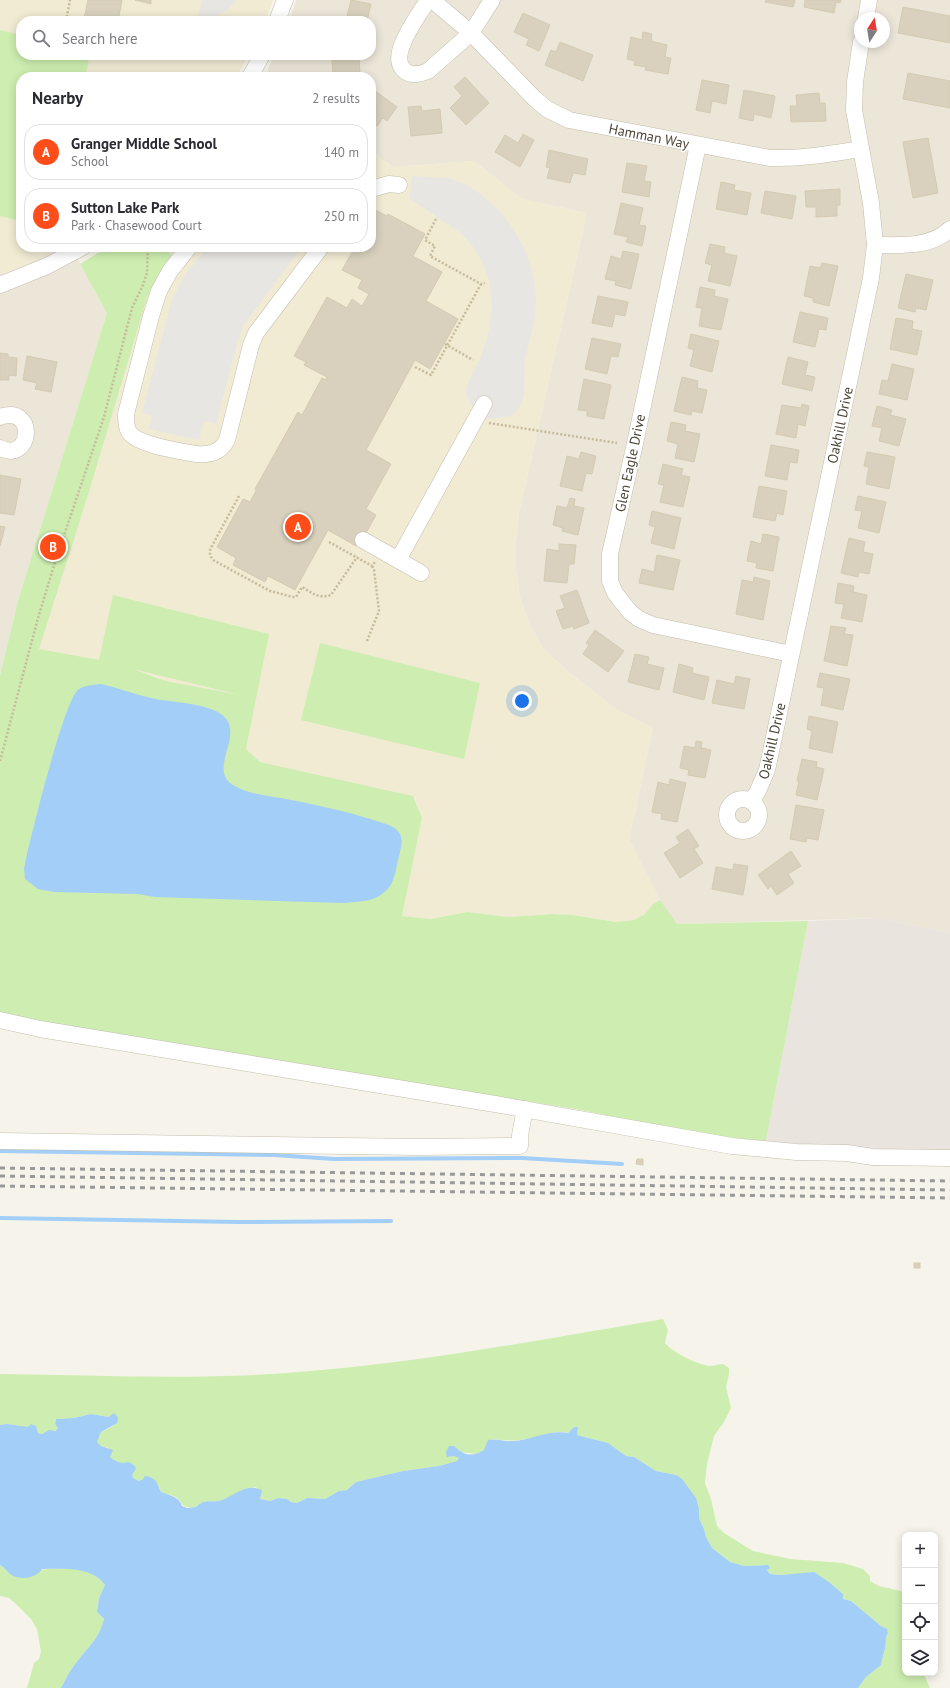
<!DOCTYPE html>
<meta charset="utf-8">
<style>
body{margin:0;font-family:"PT Sans",sans-serif;background:#f7f7f7;color:#2b2b33}
.controls{position:absolute;right:12px;bottom:12px;display:grid;overflow:hidden;border-radius:8px;box-shadow:0 2px 10px #0003}
.controls button{width:36px;height:36px;display:grid;place-items:center;padding:0;border:0;border-bottom:1px solid #e1e1e2;background:#fff;color:#2b2b33;font:20px sans-serif}
.compass{position:absolute;left:854px;top:12px;width:36px;height:36px;border-radius:50%;background:#fff;box-shadow:0 2px 10px #0003;rotate:12deg}
.you{position:absolute;left:522px;top:701px;width:14px;height:14px;margin:-10px;border:3px solid #fff;border-radius:50%;background:#1a73e8;box-shadow:0 0 0 6px #1a73e833}
.badge{display:grid;place-items:center;width:26px;height:26px;border-radius:50%;background:#ff4d19;color:#fff;font-size:13px;font-weight:700}
.pin{position:absolute;translate:-50% -50%;border:2px solid #fff;box-shadow:0 1px 4px #0006}
.list{margin:0;padding:0;list-style:none}
h2{display:flex;justify-content:space-between;align-items:center;height:52px;margin:0;padding:0 16px;font-size:17px}
h2 small{font-size:13px;font-weight:400;color:#7c7c81}
.list li{display:grid;grid-template-columns:26px 1fr auto;gap:12px;align-items:center;box-sizing:border-box;height:56px;margin:0 8px 8px;padding:0 8px;border:1px solid #e1e1e2;border-radius:16px}
.list b{display:block;font-size:15px;white-space:nowrap}
.list p{margin:0;font-size:13px;white-space:nowrap;color:#7c7c81}
.list em{font-size:13px;font-style:normal;color:#7c7c81}
.icon{flex:none;width:22px;height:22px;fill:none;stroke:currentColor;stroke-width:2;stroke-linecap:round;stroke-linejoin:round}
.map{position:relative;flex:none;width:950px;height:1688px;overflow:hidden}
.search{position:absolute;background:#fff;box-shadow:0 2px 10px #0003;left:16px;top:16px;width:360px;height:44px;display:flex;align-items:center;gap:10px;box-sizing:border-box;padding:0 14px;border-radius:16px;color:#7c7c81;font-size:15px}
.panel{position:absolute;background:#fff;box-shadow:0 2px 10px #0003;left:16px;top:72px;width:360px;height:180px;border-radius:16px}
.map>svg:first-child{display:block}
.residential{fill:#ebe6d8;fill-rule:evenodd}
.industrial{fill:#e9e5de}
.education{fill:#f1ebd3}
.green{fill:#cdeeb0;fill-rule:evenodd}
.parking{fill:#e8e6e2}
.water{fill:#a2cef8}
.lines{fill:none;stroke-linecap:round;stroke-linejoin:round}
.stream{stroke:#a2cef8;stroke-width:4}
.building{fill:#d9d1be;stroke:#d5cab1}
.minor-casing{stroke:#c3bdab;stroke-width:17}
.path{stroke:#c6ba9b;stroke-width:2.5;stroke-dasharray:2 2;stroke-linecap:butt}
.minor{stroke:#fff;stroke-width:16}
.rail{stroke:#999;stroke-width:3;stroke-dasharray:5 5;stroke-linecap:butt}
.labels{text-anchor:middle;stroke-width:3;stroke-linejoin:round;paint-order:stroke}
.street-label{font-size:14px;fill:#4c4537;stroke:#fff}
</style>
<div class="map">
<svg width="950" height="1688" viewBox="0 0 950 1688">
<rect width="100%" height="100%" fill="#f6f4ea"/>
<g class="residential">
<path d="M296,0H950V933L879,918L676,924L660,900L629,839L653,728L616,709L566,670L542,647L528,621L520,597L516,569V540L519,513L587,213L522,199L474,161L393,167L371,151V77H265L274,55H371V21H289ZM860,18H884V42H860Z"/>
<polygon points="62,247 71,247 107,313 18,601 0,675 0,274 13,270"/>
</g>
<polygon class="industrial" points="879,918 950,933 950,1152 816,1146 766,1141 808,921"/>
<g class="education">
<polygon points="0,0 273,0 265,21 21,21 21,55 249,55 236,77 21,77 21,247 62,247 13,270 0,274"/>
<polygon points="371,151 393,167 474,161 522,199 587,213 519,513 516,540 516,569 520,597 528,621 542,647 566,670 616,709 653,728 629,839 660,900 653,904 645,914 634,920 616,922 573,915 553,914 508,917 467,912 431,919 402,916 422,818 413,796 260,762 246,749 256,699 166,681 152,675 38,649 89,492 147,298 158,277 172,257 167,247 371,247"/>
</g>
<g class="green">
<polygon points="0,30 21,35 21,55 90,55 85,77 21,77 21,221 0,216"/>
<path d="M108,247H167L172,257L158,277L147,298L89,492L39,649L99,660L113,595L269,634L246,749L260,762L413,796L422,818L402,916L431,919L467,912L508,917L553,914L573,915L616,922L634,920L645,914L653,904L660,900L677,924L808,921L766,1141L708,1135L575,1109L21,1019L0,1013V675L18,601L107,313L80,264ZM133,669L244,696H245L166,681Z"/>
<polygon points="320,643 480,683 464,759 301,720"/>
<path d="M663,1319L668,1330L665,1343C672,1352 698,1365 710,1366C714,1366 719,1364 723,1364L729,1368V1374L726,1387L731,1408L724,1422L714,1436L707,1464L705,1483L711,1499L717,1526L724,1533L753,1551L791,1559L843,1563L863,1569L870,1576V1581L879,1586L905,1592V1673H925V1677L930,1688H858L866,1677L881,1665C882,1659 883,1657 884,1652C887,1645 884,1640 888,1633L886,1629L881,1626L851,1601L843,1599V1594L829,1582L814,1573L781,1575L770,1574L767,1570L768,1565L744,1566L730,1562L712,1548L706,1537L704,1529L699,1518V1509L676,1475L656,1471L634,1457L626,1456L608,1443L577,1435L578,1427H574L568,1433C555,1430 546,1435 534,1438C519,1441 507,1441 492,1439L484,1450L477,1454L460,1452L454,1455L459,1458L457,1461L439,1466L403,1471L356,1482L347,1490L339,1491L325,1499L307,1498L297,1503L291,1502L287,1499L278,1498L270,1501L260,1499L261,1493L256,1487C241,1488 235,1495 223,1500C211,1504 206,1497 196,1507C180,1508 186,1506 177,1498C173,1495 166,1494 161,1492L159,1486L143,1479L139,1481L133,1478L132,1475L136,1469L114,1460L110,1457L109,1448L101,1446L97,1442L101,1432L113,1426L109,1417L91,1414L74,1418L56,1419L55,1424L58,1428C53,1433 45,1435 38,1433L37,1429L7,1424L0,1425V1374C85,1375 170,1379 255,1375C392,1368 528,1342 663,1319Z"/>
<path d="M0,1565L12,1575C38,1570 86,1559 105,1585L99,1598L97,1612L104,1620C100,1637 89,1646 79,1659C72,1667 66,1678 61,1688H27L34,1663L39,1659L41,1652L37,1629L31,1619L15,1603L9,1598L0,1596Z"/>
</g>
<g class="parking">
<polygon points="202,0 237,0 227,10 208,21 197,21"/>
<polygon points="412,176 448,178 466,184 483,196 501,212 515,232 524,247 530,264 534,280 536,298 535,317 525,360 524,395 521,404 517,411 511,416 490,419 486,418 476,413 468,399 466,391 467,385 481,357 489,330 492,307 489,280 484,265 474,248 462,234 409,198"/>
<polygon points="207,247 302,247 243,326 238,340 216,424 204,421 199,440 149,429 152,416 142,413 172,299 183,278"/>
</g>
<g class="water">
<path d="M101,684C118,688 134,694 151,698C171,703 215,702 227,720C240,740 209,770 233,785C249,795 272,796 291,800C318,805 344,811 370,819C379,822 391,824 398,831C405,839 400,851 398,860C396,868 395,878 390,886C378,902 363,901 344,903L155,897L138,894L54,892L38,889L25,879L24,869L27,854C33,829 64,701 78,690C84,685 93,685 101,684Z"/>
<path d="M114,1413L118,1417L117,1423L101,1432L97,1442L101,1446L113,1450L110,1457C116,1462 122,1464 129,1462L135,1466L136,1469L132,1475L133,1478L139,1481L143,1479L145,1476C156,1477 157,1483 161,1492C169,1495 180,1497 182,1506L187,1508L196,1507C206,1497 211,1504 222,1500C236,1495 246,1483 262,1490L260,1499L270,1501L278,1498L287,1499L291,1502L297,1503L307,1498L325,1499L339,1491L347,1490L356,1482L403,1471L439,1466L457,1461L459,1458L454,1456L447,1457L446,1452L449,1446H454C457,1448 459,1451 462,1452C469,1457 478,1454 484,1450L488,1440C496,1438 504,1442 513,1441C531,1440 550,1429 568,1433L574,1427H578L577,1435L608,1443L626,1456L634,1457L656,1471L676,1475L682,1479L696,1498L699,1509V1518L704,1529L706,1537L712,1548L730,1562L744,1566L768,1565L770,1568L767,1570L770,1574L781,1575L814,1572L829,1582L843,1594V1599L851,1601L881,1626L887,1629L888,1633C884,1640 887,1645 884,1652C883,1657 882,1659 881,1665L866,1677L858,1688H61C66,1678 72,1667 79,1659C89,1646 100,1637 104,1619L97,1612L99,1598L105,1585C91,1566 63,1569 42,1569C36,1578 23,1580 13,1576C8,1573 5,1568 0,1565V1425L7,1424L28,1427L31,1424L36,1426L38,1433L42,1434L49,1430L55,1431L58,1428L55,1424L56,1419L74,1418L91,1414L109,1417Z"/>
</g>
<g class="lines">
<g class="stream">
<polyline points="0,1151 274,1155 334,1159 522,1158 622,1164"/>
<polyline points="0,1218 239,1222 391,1221"/>
</g>
</g>
<g class="building">
<polygon points="88,0 122,0 118,21 91,21 84,19"/>
<polygon points="135,0 151,0 151,4"/>
<polygon points="351,0 371,4 367,21 346,21"/>
<polygon points="766,0 795,0 793,7 765,2"/>
<polygon points="805,0 841,0 840,3 836,2 834,13 804,7"/>
<polygon points="903,7 950,16 950,43 898,33"/>
<polygon points="523,13 550,25 539,51 526,45 529,39 514,32"/>
<polygon points="643,32 652,34 651,41 667,45 665,57 671,58 668,74 645,70 646,67 634,65 635,61 627,59 631,37 642,40"/>
<polygon points="560,42 593,55 583,81 545,65 551,50 556,52"/>
<polygon points="332,55 359,55 360,77 333,77"/>
<polygon points="908,73 950,81 950,108 903,99"/>
<polygon points="465,77 489,103 466,125 450,108 462,96 454,87"/>
<polygon points="702,80 729,85 726,104 712,101 710,113 696,110"/>
<polygon points="371,88 397,107 387,121 383,118 377,126 371,122"/>
<polygon points="744,90 775,96 771,118 754,114 753,121 739,118"/>
<polygon points="819,93 820,103 825,103 826,121 791,122 790,106 797,106 796,95"/>
<polygon points="421,106 422,111 440,109 442,133 411,136 408,107"/>
<polygon points="523,134 534,140 520,167 495,152 505,135 518,143"/>
<polygon points="928,138 938,193 913,198 903,142"/>
<polygon points="549,150 588,159 585,175 573,173 570,183 547,178 550,168 546,167"/>
<polygon points="627,163 647,166 644,181 651,182 649,197 622,192"/>
<polygon points="721,182 735,185 734,190 751,193 747,215 716,209"/>
<polygon points="840,189 840,205 837,205 837,216 816,217 816,207 806,207 805,191"/>
<polygon points="765,191 796,196 792,219 761,213"/>
<polygon points="621,203 643,208 639,225 646,226 642,246 626,242 628,237 614,234"/>
<polygon points="375,210 387,216 388,214 425,234 413,256 442,272 426,301 458,319 430,369 415,360 366,450 391,464 366,509 376,515 366,533 364,532 356,546 328,530 295,590 268,576 265,582 233,565 236,558 217,547 243,499 250,502 256,491 255,489 298,412 302,415 322,378 326,380 327,377 304,365 306,362 294,356 327,297 347,308 352,299 362,306 369,294 358,288 362,280 342,270 355,247 371,247 371,218"/>
<polygon points="710,244 725,247 724,253 737,256 730,286 708,281 712,265 705,263"/>
<polygon points="623,251 639,254 631,289 615,285 616,281 605,279 611,256 621,259"/>
<polygon points="822,263 838,266 829,306 813,302 813,298 804,296 810,266 820,268"/>
<polygon points="906,274 933,280 926,310 916,308 915,312 898,308"/>
<polygon points="700,287 715,290 714,296 728,299 721,330 699,326 702,308 696,307"/>
<polygon points="598,296 628,302 625,316 615,314 612,327 592,323"/>
<polygon points="800,312 828,318 826,330 819,329 815,347 793,342"/>
<polygon points="896,318 913,321 912,329 922,331 917,355 890,349"/>
<polygon points="691,334 719,341 712,372 690,366 694,350 688,348"/>
<polygon points="592,338 621,344 618,357 611,356 607,374 585,369"/>
<polygon points="0,353 8,354 8,357 17,358 16,376 9,375 9,380 0,380"/>
<polygon points="27,356 57,362 51,392 35,389 37,383 23,380"/>
<polygon points="788,357 808,362 805,375 815,377 812,391 782,384"/>
<polygon points="892,364 914,369 907,400 879,394 882,380 888,381"/>
<polygon points="682,377 698,381 697,388 707,390 702,413 692,411 691,415 674,411"/>
<polygon points="584,379 611,385 604,419 587,416 587,411 578,410"/>
<polygon points="802,404 809,406 805,426 798,424 796,438 776,434 782,405 801,408"/>
<polygon points="877,406 892,410 890,415 906,419 899,446 879,441 882,428 872,426"/>
<polygon points="671,422 686,425 685,431 700,434 694,462 675,458 678,444 667,441"/>
<polygon points="771,445 799,450 797,463 790,462 787,480 765,476"/>
<polygon points="581,452 596,456 592,474 586,473 582,491 560,486 567,456 579,459"/>
<polygon points="867,452 895,457 889,489 866,484 869,467 864,466"/>
<polygon points="663,464 683,469 681,475 690,477 683,507 660,502 664,485 658,484"/>
<polygon points="0,475 21,479 14,515 0,513"/>
<polygon points="759,486 787,491 783,515 777,513 775,521 753,517"/>
<polygon points="858,496 886,502 879,533 858,528 862,511 855,510"/>
<polygon points="570,498 575,499 574,506 584,508 578,535 562,531 563,528 553,525 557,506 567,508"/>
<polygon points="652,511 681,518 674,549 651,543 655,527 649,525"/>
<polygon points="0,526 5,527 0,546"/>
<polygon points="763,534 779,537 773,571 756,568 757,563 747,561 751,541 761,544"/>
<polygon points="849,538 865,542 863,552 873,554 869,574 859,572 858,577 841,573"/>
<polygon points="559,544 576,545 574,564 569,564 567,583 544,581 547,549 559,551"/>
<polygon points="657,555 680,560 673,590 639,583 642,569 654,572"/>
<polygon points="754,577 770,581 763,620 736,614 742,580 753,582"/>
<polygon points="838,583 854,586 853,592 867,595 862,622 841,618 844,604 835,603"/>
<polygon points="577,590 589,623 574,629 573,626 563,629 556,611 565,608 560,596"/>
<polygon points="831,626 846,628 844,634 853,635 847,666 824,661"/>
<polygon points="595,630 624,651 608,672 583,654 589,645 586,643"/>
<polygon points="635,654 649,657 647,664 664,668 659,690 628,682"/>
<polygon points="679,664 693,668 692,673 709,677 704,700 673,692"/>
<polygon points="820,673 850,679 843,710 821,705 824,688 817,687"/>
<polygon points="736,676 750,679 744,709 712,703 717,680 734,684"/>
<polygon points="809,716 838,722 832,753 809,748 812,731 807,729"/>
<polygon points="696,741 702,742 701,748 711,750 705,778 688,775 689,770 680,768 684,746 695,748"/>
<polygon points="802,759 817,762 816,767 824,769 817,800 796,795 799,781 797,781"/>
<polygon points="670,779 686,783 677,822 661,819 662,814 652,812 658,782 669,785"/>
<polygon points="796,805 824,810 818,840 807,838 806,842 790,839"/>
<polygon points="688,829 699,846 694,849 703,863 680,878 664,853 680,843 676,837"/>
<polygon points="791,851 801,866 788,874 794,883 777,895 771,886 768,889 758,875"/>
<polygon points="734,864 748,866 743,895 712,889 716,867 733,870"/>
<polygon points="637,1159 643,1159 643,1165 636,1164"/>
<rect x="914" y="1263" width="6" height="5"/>
</g>
<g class="lines">
<g class="minor-casing">
<g id="minor">
<path d="M428,0C419,15 386,57 405,71C411,76 421,74 428,71L471,33L492,0"/>
<path d="M432,0L471,33L535,99L547,109L569,120L770,158C801,159 830,154 860,149"/>
<polyline points="866,18 869,0"/>
<polyline points="277,21 285,0"/>
<polyline points="250,77 262,55"/>
<polyline points="698,145 634,448 610,554 610,581 615,593 630,612 639,619 653,625 791,654"/>
<polyline points="371,189 389,184 399,185"/>
<path d="M875,245C901,245 930,248 950,229"/>
<path d="M189,247L170,271L159,291L151,316L126,414C126,420 126,427 129,432C137,445 180,451 196,454C210,455 220,453 227,440L251,345L256,333L321,247"/>
<polyline points="0,285 47,266 83,247"/>
<path d="M0,417C37,404 32,464 0,448"/>
<polyline points="363,540 421,573"/>
<polyline points="398,560 484,404"/>
<circle cx="743" cy="815" r="16"/>
<polyline points="751,801 757,793 767,770 871,278 875,245 871,203 854,110 855,82 861,42"/>
<polyline points="0,1020 40,1029 495,1104 732,1146 796,1152 847,1153 873,1157 950,1158"/>
<polyline points="0,1141 419,1147 520,1146 520,1135 525,1109"/>
</g>
</g>
<g class="path">
<polyline points="66,21 70,0"/>
<polyline points="436,219 425,240 435,246 430,256 481,284 485,283"/>
<polyline points="445,344 473,360"/>
<polyline points="415,367 431,375 481,284"/>
<polyline points="489,423 617,443"/>
<path d="M239,496L212,546C209,551 209,554 213,560L270,591L293,597H296L302,587C312,593 319,599 331,595L357,557"/>
<polyline points="329,542 372,566 375,562"/>
<polyline points="367,641 379,611 374,570 372,566"/>
<polyline points="0,761 38,618 56,559 104,417 132,308 143,285 147,273 148,247"/>
</g>
<use href="#minor" class="minor"/>
<g class="rail">
<polyline points="0,1168 950,1181"/>
<polyline points="0,1176 950,1190"/>
<polyline points="0,1186 950,1198"/>
</g>
</g>
<g class="labels">
<g class="street-label">
<text transform="translate(649 136) rotate(11)" y="5">Hamman Way</text>
<text transform="translate(840 425) rotate(-78)" y="5">Oakhill Drive</text>
<text transform="translate(630 463) rotate(-78)" y="5">Glen Eagle Drive</text>
<text transform="translate(772 741) rotate(-77)" y="5">Oakhill Drive</text>
</g>
</g>
</svg>
<div class="controls">
<button>+</button>
<button>−</button>
<button><svg class="icon" aria-label="locate" viewBox="0 0 24 24"><circle cx="12" cy="12" r="6"/><path d="M12 2v4M12 18v4M2 12h4M18 12h4"/></svg></button>
<button><svg class="icon" aria-label="layers" viewBox="0 0 24 24"><path d="M12 4l9 5-9 5-9-5zM3 14l9 5 9-5"/></svg></button>
</div>
<svg class="compass" viewBox="-18 -18 36 36"><path d="M0-13l5 13h-10z" fill="#e53935"/><path d="M0 13l5-13h-10z" fill="#7c7c81"/></svg>
<div class="you"></div>
<div class="pin badge" style="left:298px;top:527px">A</div>
<div class="pin badge" style="left:53px;top:547px">B</div>
<div class="search"><svg class="icon" aria-label="search" viewBox="0 0 24 24"><circle cx="10" cy="10" r="6"/><path d="M15 15l6 6"/></svg>Search here</div>
<section class="panel">
<h2>Nearby<small>2 results</small></h2>
<ul class="list">
<li><span class="badge">A</span><div><b>Granger Middle School</b><p>School</p></div><em>140 m</em></li>
<li><span class="badge">B</span><div><b>Sutton Lake Park</b><p>Park · Chasewood Court</p></div><em>250 m</em></li>
</ul>
</section>
</div>
